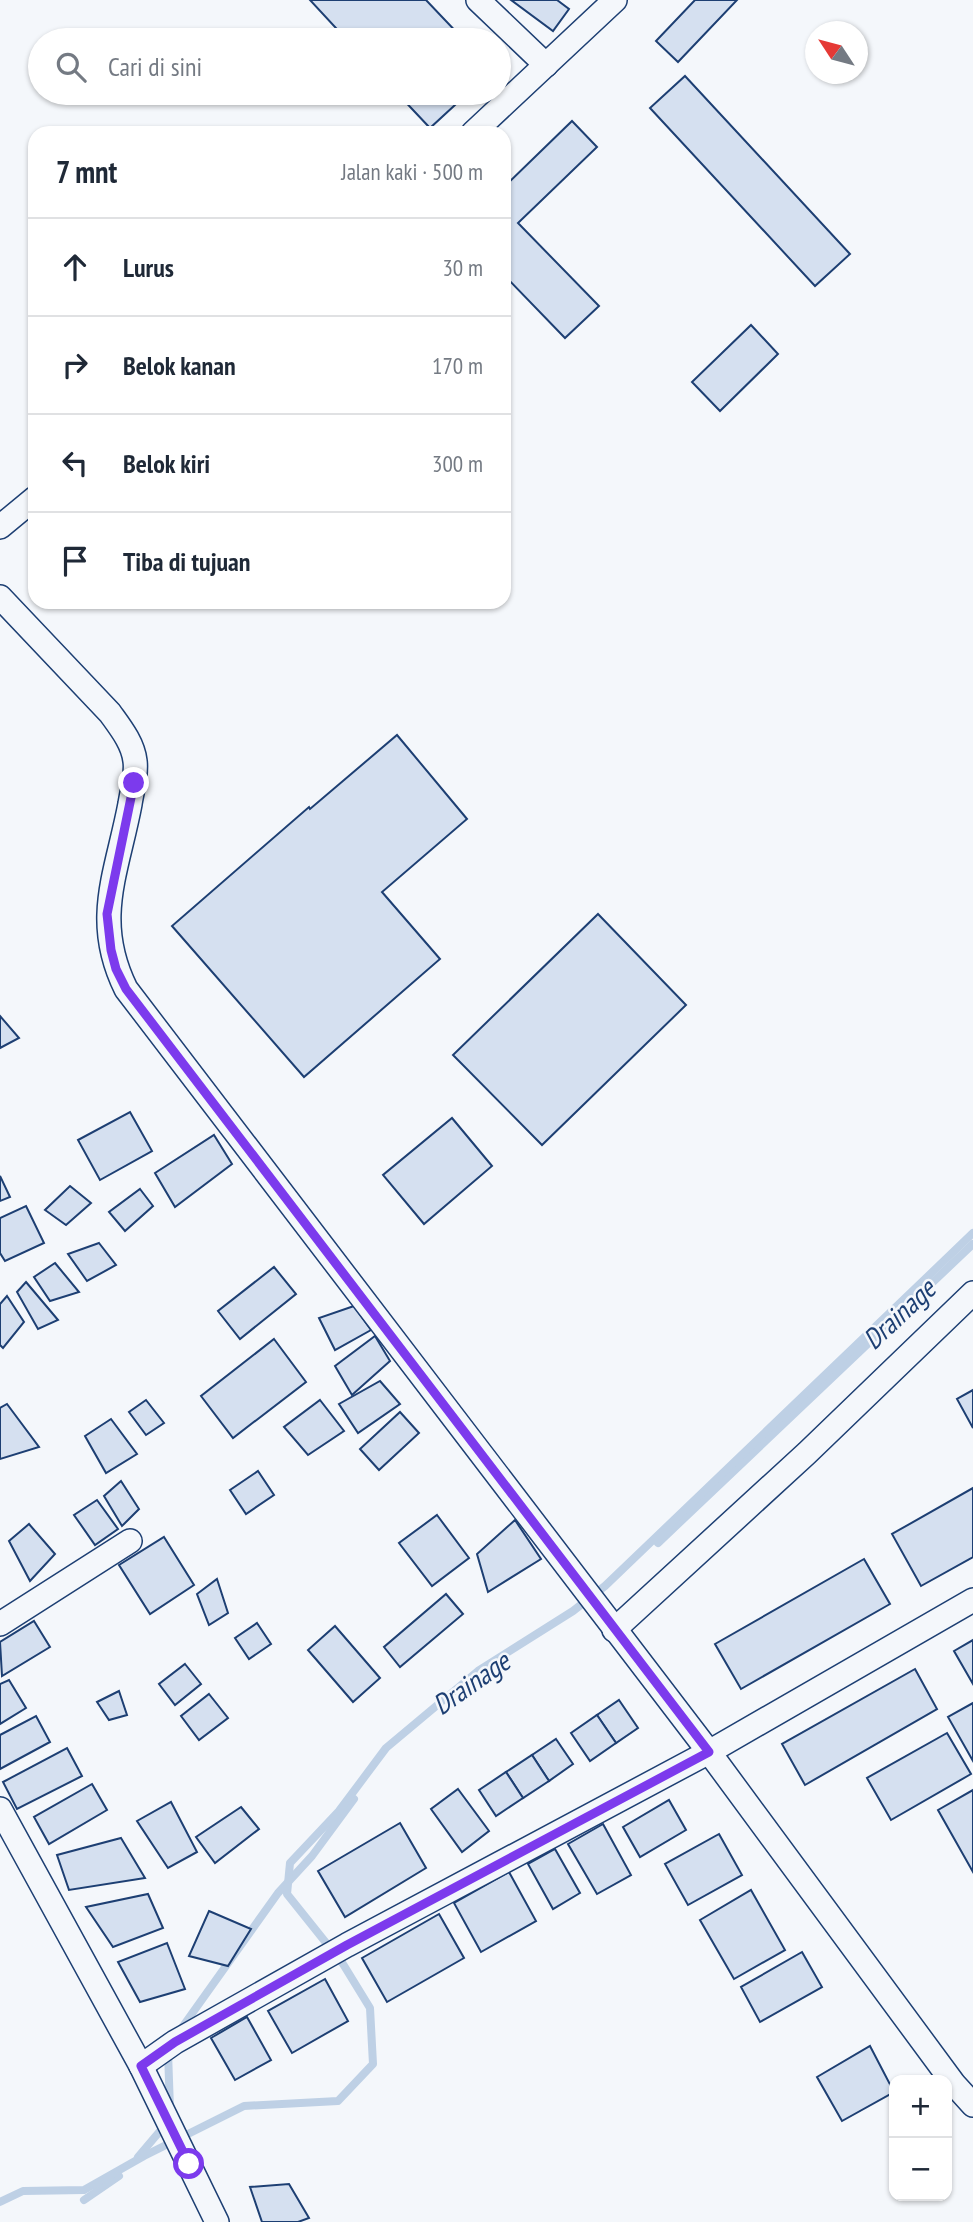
<!DOCTYPE html>
<html lang="id">
<meta charset="utf-8">
<style>
body{margin:0;font-family:"PT Sans Narrow",sans-serif;background:#f6f6f7;color:#1f2937}
.controls{position:absolute;right:21px;bottom:21px;display:grid;overflow:hidden;border-radius:14px;box-shadow:0 2px 5px #0004}
.controls button{width:63px;height:63px;display:grid;place-items:center;padding:0;border:0;border-bottom:2px solid #e0e1e3;background:#fff;color:#1f2937;font:35px sans-serif}
.compass{position:absolute;left:805px;top:21px;width:63px;height:63px;border-radius:50%;background:#fff;box-shadow:0 2px 5px #0004;rotate:306deg}
.stop{position:absolute;width:21px;height:21px;margin:-16px;border:5px solid #7c3aed;border-radius:50%;background:#fff}
.stop.end{background:#7c3aed;border-color:#fff;box-shadow:0 2px 7px #0008}
.list{margin:0;padding:0;list-style:none}
h2{display:flex;justify-content:space-between;align-items:center;height:91px;margin:0;padding:0 28px;font-size:30px}
h2 small{font-size:23px;font-weight:400;color:#747a83}
.list li{display:grid;grid-template-columns:46px 1fr auto;gap:21px;align-items:center;box-sizing:border-box;height:98px;padding:0 28px;border-top:2px solid #e0e1e3}
.list b{display:block;font-size:26px;white-space:nowrap}
.list em{font-size:23px;font-style:normal;color:#747a83}
.icon{flex:none;width:38px;height:38px;fill:none;stroke:currentColor;stroke-width:2;stroke-linecap:round;stroke-linejoin:round}
.map{position:relative;flex:none;width:973px;height:2222px;overflow:hidden}
.search{position:absolute;background:#fff;box-shadow:0 2px 5px #0004;left:28px;top:28px;width:483px;height:77px;display:flex;align-items:center;gap:18px;box-sizing:border-box;padding:0 24px;border-radius:38px;color:#747a83;font-size:26px}
.panel{position:absolute;background:#fff;box-shadow:0 2px 5px #0004;left:28px;top:126px;width:483px;height:483px;border-radius:21px}
.map>svg:first-child{display:block}
.lines{fill:none;stroke-linecap:round;stroke-linejoin:round}
.stream{stroke:#bed0e5;stroke-width:8}
.building{fill:#d5e0f0;stroke:#1d3f73;stroke-width:2}
.street-casing{stroke:#1d3f73;stroke-width:26}
.street{stroke:#f4f7fb;stroke-width:23}
.route{stroke:#7c3aed;stroke-width:9}
.labels{text-anchor:middle;stroke-width:5;stroke-linejoin:round;paint-order:stroke}
.water-label{font-size:28px;font-style:italic;fill:#1d3f73;stroke:#f4f7fb}
</style>
<div class="map">
<svg width="973" height="2222" viewBox="0 0 973 2222">
<rect width="100%" height="100%" fill="#f4f7fb"/>
<g class="lines">
<g class="stream">
<polyline points="658,1543 973,1244"/>
<polyline points="181,2029 278,1893 312,1856 354,1799"/>
<polyline points="168,2052 170,2109"/>
<polyline points="138,2157 166,2124"/>
<polyline points="84,2200 119,2176"/>
<polyline points="0,2202 23,2191 84,2190 144,2156 244,2106 338,2101 373,2064 370,2008 343,1964 287,1894 290,1863 339,1811 386,1748 478,1671 573,1611 605,1586 973,1233"/>
</g>
</g>
<g class="building">
<polygon points="310,0 426,0 464,40 347,40"/>
<polygon points="511,0 557,0 569,9 553,31"/>
<polygon points="695,0 737,0 678,62 656,41"/>
<polygon points="685,76 850,254 815,286 650,108"/>
<polygon points="397,93 468,93 430,128"/>
<polygon points="572,121 597,147 518,223 599,306 565,338 504,275 504,187"/>
<polygon points="751,325 778,354 720,411 692,382"/>
<polygon points="397,735 467,819 382,892 440,959 304,1077 172,926 309,807 310,809"/>
<polygon points="598,914 686,1005 542,1145 453,1055"/>
<polygon points="0,1016 19,1038 0,1048"/>
<polygon points="130,1112 152,1151 100,1180 78,1140"/>
<polygon points="452,1118 492,1166 424,1224 383,1175"/>
<polygon points="214,1135 232,1164 175,1207 155,1173"/>
<polygon points="0,1176 10,1197 0,1201"/>
<polygon points="70,1186 91,1203 66,1225 45,1210"/>
<polygon points="140,1189 153,1206 125,1231 109,1212"/>
<polygon points="26,1206 44,1243 5,1261 0,1253 0,1218"/>
<polygon points="99,1243 116,1265 87,1281 68,1254"/>
<polygon points="55,1263 79,1292 50,1301 34,1277"/>
<polygon points="274,1267 296,1294 240,1339 218,1311"/>
<polygon points="26,1282 58,1320 38,1329 17,1292"/>
<polygon points="7,1296 24,1322 3,1348 0,1345 0,1304"/>
<polygon points="354,1306 371,1330 335,1350 319,1318"/>
<polygon points="375,1336 390,1361 352,1395 335,1366"/>
<polygon points="274,1339 306,1382 233,1438 201,1396"/>
<polygon points="380,1381 400,1404 358,1433 339,1404"/>
<polygon points="973,1390 973,1428 957,1399"/>
<polygon points="146,1400 164,1423 146,1435 129,1412"/>
<polygon points="320,1400 344,1431 308,1455 284,1427"/>
<polygon points="7,1404 39,1447 0,1459 0,1408"/>
<polygon points="400,1412 419,1433 379,1470 360,1449"/>
<polygon points="111,1419 137,1454 106,1473 85,1436"/>
<polygon points="258,1471 274,1495 246,1514 230,1490"/>
<polygon points="121,1481 139,1509 122,1526 104,1496"/>
<polygon points="973,1488 973,1557 921,1586 892,1534"/>
<polygon points="97,1500 118,1529 95,1545 74,1515"/>
<polygon points="437,1515 469,1558 432,1586 399,1543"/>
<polygon points="515,1520 541,1559 488,1592 477,1554"/>
<polygon points="29,1524 55,1554 30,1581 9,1541"/>
<polygon points="164,1537 194,1585 150,1614 119,1565"/>
<polygon points="864,1559 890,1604 741,1689 715,1644"/>
<polygon points="217,1579 228,1613 209,1625 197,1594"/>
<polygon points="446,1594 463,1614 400,1667 384,1647"/>
<polygon points="34,1621 50,1647 2,1676 0,1642"/>
<polygon points="257,1623 271,1644 249,1659 235,1638"/>
<polygon points="335,1626 380,1678 353,1702 308,1650"/>
<polygon points="973,1640 973,1684 954,1651"/>
<polygon points="185,1664 201,1684 175,1705 159,1684"/>
<polygon points="915,1669 937,1709 805,1785 782,1744"/>
<polygon points="9,1680 26,1708 0,1724 0,1684"/>
<polygon points="119,1691 127,1715 109,1720 97,1702"/>
<polygon points="209,1694 228,1718 199,1740 181,1716"/>
<polygon points="619,1700 638,1728 616,1743 597,1715"/>
<polygon points="973,1703 973,1761 948,1717"/>
<polygon points="597,1715 616,1743 590,1761 571,1733"/>
<polygon points="36,1716 50,1742 0,1769 0,1735"/>
<polygon points="947,1733 971,1774 891,1820 867,1778"/>
<polygon points="556,1739 573,1764 549,1781 532,1755"/>
<polygon points="67,1748 82,1776 17,1809 3,1782"/>
<polygon points="532,1755 549,1781 523,1798 506,1772"/>
<polygon points="506,1772 523,1798 496,1816 479,1790"/>
<polygon points="92,1784 107,1810 49,1844 34,1817"/>
<polygon points="458,1789 489,1831 462,1852 431,1809"/>
<polygon points="973,1790 973,1872 938,1810"/>
<polygon points="669,1800 686,1830 640,1857 623,1827"/>
<polygon points="171,1802 197,1852 168,1868 137,1821"/>
<polygon points="241,1807 259,1829 215,1863 196,1837"/>
<polygon points="400,1823 426,1868 345,1917 318,1871"/>
<polygon points="603,1824 631,1875 597,1894 568,1844"/>
<polygon points="719,1834 742,1875 688,1905 665,1864"/>
<polygon points="121,1838 145,1878 69,1890 57,1855"/>
<polygon points="555,1849 580,1893 553,1909 528,1864"/>
<polygon points="509,1872 536,1921 481,1952 454,1903"/>
<polygon points="751,1890 785,1950 734,1979 700,1920"/>
<polygon points="148,1894 163,1928 113,1947 86,1907"/>
<polygon points="209,1911 251,1929 228,1966 189,1956"/>
<polygon points="439,1914 464,1958 387,2002 362,1958"/>
<polygon points="167,1943 185,1989 140,2002 118,1962"/>
<polygon points="802,1952 822,1987 760,2022 741,1987"/>
<polygon points="325,1979 348,2021 292,2053 268,2011"/>
<polygon points="247,2017 271,2060 235,2080 211,2038"/>
<polygon points="870,2046 894,2092 842,2121 817,2077"/>
<polygon points="289,2184 309,2218 298,2222 262,2222 250,2187"/>
</g>
<g class="lines">
<g class="street-casing">
<g id="street">
<polyline points="478,0 546,65"/>
<polyline points="473,133 615,0"/>
<polyline points="0,527 35,498"/>
<path d="M0,597L110,713C120,727 133,743 135,761C137,774 132,791 130,804C117,873 92,920 126,989L709,1752L954,2084L973,2105"/>
<polyline points="0,1624 130,1541"/>
<polyline points="614,1630 807,1453 973,1293"/>
<polyline points="0,1809 141,2066 217,2222"/>
<polyline points="141,2066 175,2042 347,1945 709,1752 973,1600"/>
</g>
</g>
<use href="#street" class="street"/>
</g>
<g class="lines">
<polyline class="route" points="134,783 107,914 111,950 116,969 126,989 709,1752 347,1945 175,2042 141,2066 189,2164"/>
</g>
<g class="labels">
<g class="water-label">
<text transform="translate(899 1314) rotate(-43)" y="10">Drainage</text>
<text transform="translate(471 1683) rotate(-35)" y="10">Drainage</text>
</g>
</g>
</svg>
<div class="controls">
<button>+</button>
<button>−</button>
</div>
<svg class="compass" viewBox="-18 -18 36 36"><path d="M0-13l5 13h-10z" fill="#e53935"/><path d="M0 13l5-13h-10z" fill="#747a83"/></svg>
<div class="stop" style="left:189px;top:2164px"></div>
<div class="stop end" style="left:134px;top:783px"></div>
<div class="search"><svg class="icon" aria-label="search" viewBox="0 0 24 24"><circle cx="10" cy="10" r="6"/><path d="M15 15l6 6"/></svg>Cari di sini</div>
<section class="panel">
<h2>7 mnt<small>Jalan kaki · 500 m</small></h2>
<ul class="list">
<li><svg class="icon" aria-label="ahead" viewBox="0 0 24 24"><path d="M12 20V5M6 11l6-6 6 6"/></svg><div><b>Lurus</b></div><em>30 m</em></li>
<li><svg class="icon" aria-label="right" viewBox="0 0 24 24"><path d="M7 20v-9h11M14 6l5 5-5 5"/></svg><div><b>Belok kanan</b></div><em>170 m</em></li>
<li><svg class="icon" aria-label="left" viewBox="0 0 24 24"><path d="M17 20v-9H6M10 6l-5 5 5 5"/></svg><div><b>Belok kiri</b></div><em>300 m</em></li>
<li><svg class="icon" aria-label="arrive" viewBox="0 0 24 24"><path d="M6 21V4h12l-3 4 3 4H6"/></svg><div><b>Tiba di tujuan</b></div></li>
</ul>
</section>
</div>
